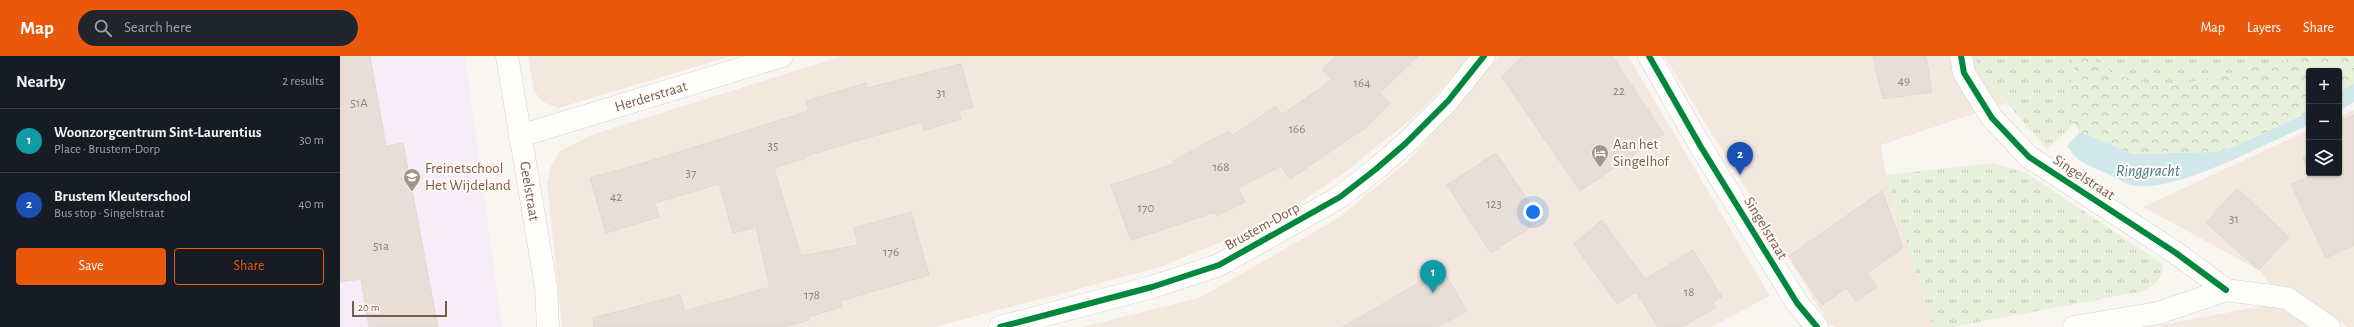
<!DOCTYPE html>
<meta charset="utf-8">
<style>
body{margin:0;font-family:"Alegreya Sans",sans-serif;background:#20242c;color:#f1f3f6}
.controls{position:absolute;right:12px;top:12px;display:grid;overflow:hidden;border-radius:4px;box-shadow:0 1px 3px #0004}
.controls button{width:36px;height:36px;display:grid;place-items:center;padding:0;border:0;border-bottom:1px solid #363941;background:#171b24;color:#f1f3f6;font:20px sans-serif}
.scale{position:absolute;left:12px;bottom:10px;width:95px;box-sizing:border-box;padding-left:4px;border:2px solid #7a5c4d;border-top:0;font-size:11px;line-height:14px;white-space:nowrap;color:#7a5c4d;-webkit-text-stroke:3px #fffaf3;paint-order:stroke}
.you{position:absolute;left:1193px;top:156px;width:14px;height:14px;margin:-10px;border:3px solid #fff;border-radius:50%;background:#1a73e8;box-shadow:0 0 0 6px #1a73e833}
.badge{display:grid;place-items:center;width:26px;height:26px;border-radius:50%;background:#ea580c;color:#fff;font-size:13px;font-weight:700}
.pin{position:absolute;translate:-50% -33px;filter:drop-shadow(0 1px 2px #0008)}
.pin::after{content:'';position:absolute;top:21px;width:14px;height:12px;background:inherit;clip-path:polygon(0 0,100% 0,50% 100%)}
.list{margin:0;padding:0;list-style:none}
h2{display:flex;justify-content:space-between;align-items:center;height:52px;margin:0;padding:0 16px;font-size:17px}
h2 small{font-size:13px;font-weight:400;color:#9ea1a6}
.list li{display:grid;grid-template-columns:26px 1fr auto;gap:12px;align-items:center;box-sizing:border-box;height:64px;padding:0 16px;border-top:1px solid #363941}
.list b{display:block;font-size:15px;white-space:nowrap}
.list p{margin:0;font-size:13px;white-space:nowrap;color:#9ea1a6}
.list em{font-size:13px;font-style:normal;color:#9ea1a6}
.actions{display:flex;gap:8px;padding:12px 16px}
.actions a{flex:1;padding:9px 0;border:1px solid #ea580c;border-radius:4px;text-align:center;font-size:14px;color:#ea580c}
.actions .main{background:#ea580c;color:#fff}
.icon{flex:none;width:22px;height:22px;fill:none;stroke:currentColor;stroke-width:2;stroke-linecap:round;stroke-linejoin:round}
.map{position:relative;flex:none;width:2014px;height:271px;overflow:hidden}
header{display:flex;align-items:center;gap:24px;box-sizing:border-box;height:56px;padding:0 20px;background:#ea580c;color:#fff}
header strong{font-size:19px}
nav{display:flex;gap:22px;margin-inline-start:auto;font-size:14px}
.search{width:280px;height:36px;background:#20242c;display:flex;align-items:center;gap:10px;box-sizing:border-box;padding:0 14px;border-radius:22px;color:#9ea1a6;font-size:15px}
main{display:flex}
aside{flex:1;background:#171b24}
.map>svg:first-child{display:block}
.residential{fill:#f2e8de}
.education{fill:#f6eef6}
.grass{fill:url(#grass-tufts)}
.forest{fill:url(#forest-crowns)}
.water{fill:#d0e8ea}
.building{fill:#e6ded7;stroke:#e2d8d2}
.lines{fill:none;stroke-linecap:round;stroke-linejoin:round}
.minor-casing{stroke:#d7d1cb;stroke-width:23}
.minor{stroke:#fefefd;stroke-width:22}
.cycleway-casing{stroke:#fffaf3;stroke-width:8}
.cycleway{stroke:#00873e;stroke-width:6}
.labels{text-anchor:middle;stroke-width:4;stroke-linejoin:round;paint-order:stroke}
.number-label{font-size:13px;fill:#977e72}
.street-label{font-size:15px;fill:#7a5c4d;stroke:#fffaf3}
.poi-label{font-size:15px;fill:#7a5c4d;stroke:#fffaf3;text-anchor:start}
.water-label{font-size:16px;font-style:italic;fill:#437c86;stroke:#fffaf3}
</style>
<header>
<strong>Map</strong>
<div class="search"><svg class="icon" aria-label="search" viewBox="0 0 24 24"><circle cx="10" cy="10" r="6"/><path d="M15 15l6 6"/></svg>Search here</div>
<nav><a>Map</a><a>Layers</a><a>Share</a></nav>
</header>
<main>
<aside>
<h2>Nearby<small>2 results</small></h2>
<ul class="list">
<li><span class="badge" style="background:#0f9aa8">1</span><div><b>Woonzorgcentrum Sint-Laurentius</b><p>Place · Brustem-Dorp</p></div><em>30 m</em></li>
<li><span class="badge" style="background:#1a4fb4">2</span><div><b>Brustem Kleuterschool</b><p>Bus stop · Singelstraat</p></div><em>40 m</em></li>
</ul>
<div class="actions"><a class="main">Save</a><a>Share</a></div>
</aside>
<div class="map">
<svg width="2014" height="271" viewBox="0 0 2014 271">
<defs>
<pattern id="grass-tufts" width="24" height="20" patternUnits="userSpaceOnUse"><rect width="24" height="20" fill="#e7f0db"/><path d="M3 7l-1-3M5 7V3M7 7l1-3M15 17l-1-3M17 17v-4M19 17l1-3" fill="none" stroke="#c0c6b4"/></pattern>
<pattern id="forest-crowns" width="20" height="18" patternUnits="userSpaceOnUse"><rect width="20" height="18" fill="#e7f0db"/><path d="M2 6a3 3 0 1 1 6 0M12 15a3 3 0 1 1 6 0" fill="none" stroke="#c0c6b4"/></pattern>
</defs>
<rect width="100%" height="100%" fill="#f9f5f0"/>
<g class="residential">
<polygon points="188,0 392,0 218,52 203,46 194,35"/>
<polygon points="503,0 1130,0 1099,36 1069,65 1001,119 953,151 896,180 820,211 595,271 222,271 207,127 211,110 220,95 254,78"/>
<polygon points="1160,0 1288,0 1430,240 1371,271 743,271 859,242 997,163 1068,105"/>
<polygon points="1324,0 1636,0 1638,14 1666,47 1541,89 1546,119 1593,271 1495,271 1489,268"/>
<polygon points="2014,54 2014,271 2007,271 1961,240 1932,231 1919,214 1803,151 1969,74 1969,117 1999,117 1999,61"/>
<polygon points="1933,248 1980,271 1810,271"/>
</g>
<polygon class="education" points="0,0 125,0 162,271 0,271"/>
<g class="grass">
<polygon points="1636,0 1731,0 1734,12 1726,55 1734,68 1707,93 1638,14"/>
<polygon points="1748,0 1963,0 1840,29 1806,27 1774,18"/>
<path d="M1654,107L1688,118L1823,208C1822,223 1816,227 1804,235L1612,271H1593L1546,119Z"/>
</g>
<polygon class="forest" points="1731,0 1748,0 1774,18 1806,27 1840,29 1963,0 2014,0 2014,27 1999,37 1999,15 1969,15 1969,56 1894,91 1876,96 1793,98 1740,76 1726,55 1734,12"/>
<g class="water">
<polygon points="2014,27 2014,46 1999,55 1999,37"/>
<path d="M1969,56V69C1929,85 1832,140 1791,129C1783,126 1774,121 1766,117C1746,108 1741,109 1727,90L1740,76L1793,98L1876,96L1894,91Z"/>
</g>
<g class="building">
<polygon points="0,0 30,0 46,90 63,87 98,271 29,271 21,223 0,226"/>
<polygon points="996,0 1078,0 1040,37 1050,47 1025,72 950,123 941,110 898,132 905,146 877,160 875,156 791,184 771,129 834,108 833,105 889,75 892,80 936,50 942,59 992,24 982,14"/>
<polygon points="1183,0 1272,0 1324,78 1240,135 1162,21"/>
<polygon points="1533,0 1586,0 1592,36 1543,43"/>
<polygon points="621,8 633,51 619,55 621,63 584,74 582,66 465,100 466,102 434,112 461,200 518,189 514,172 571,156 589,219 500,245 502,251 468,261 469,264 444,271 254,271 253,262 340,239 345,255 430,231 416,171 393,177 379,128 315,147 319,161 266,177 250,122 304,107 469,55 466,45 526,27 527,32"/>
<polygon points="2014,59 2014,189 1986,202 1951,128 1971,120 1970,117 1999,117 1999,65"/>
<polygon points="1156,97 1201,164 1151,197 1107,129"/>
<polygon points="1969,100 1969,116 1963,102"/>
<polygon points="1897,132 1949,181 1919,214 1866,167"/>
<polygon points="1542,135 1563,192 1527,217 1537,231 1516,245 1506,232 1482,249 1449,200"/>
<polygon points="1262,164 1305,223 1353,194 1382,241 1373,246 1376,251 1342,271 1318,271 1296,236 1277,248 1234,188"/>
<polygon points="1102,213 1127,255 1097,271 1003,271"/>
</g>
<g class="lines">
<g class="minor-casing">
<g id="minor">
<path id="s1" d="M167,0L206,231L208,271"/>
<polyline points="1309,0 1361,91 1457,247 1477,271"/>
<polyline points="1621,0 1624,17 1652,62 1689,101 1836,197 1886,234"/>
<path id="s2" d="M180,80L442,0"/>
<polyline points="660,271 812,231 879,209 1000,141 1036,113 1066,87 1108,45 1144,0"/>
<polyline points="1734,271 1818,257 1886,234 1947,242 1989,271"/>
</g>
</g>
<use href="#minor" class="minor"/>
<g class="cycleway-casing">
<g id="cycleway">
<polyline points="1309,0 1361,91 1457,247 1477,271"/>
<polyline points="1621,0 1624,17 1652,62 1689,101 1836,197 1886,234"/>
<polyline points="660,271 812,231 879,209 1000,141 1036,113 1066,87 1108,45 1144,0"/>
</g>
</g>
<use href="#cycleway" class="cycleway"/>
</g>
<defs>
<g id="hotel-pin" transform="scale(0.9)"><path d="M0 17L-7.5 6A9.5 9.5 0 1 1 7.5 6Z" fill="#a69286" stroke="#fffaf3"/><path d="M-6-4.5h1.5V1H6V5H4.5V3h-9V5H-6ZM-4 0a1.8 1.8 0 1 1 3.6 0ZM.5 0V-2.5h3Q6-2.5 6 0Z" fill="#fff"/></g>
<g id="school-pin" transform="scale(0.9)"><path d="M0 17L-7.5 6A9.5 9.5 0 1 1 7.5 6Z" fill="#a69286" stroke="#fffaf3"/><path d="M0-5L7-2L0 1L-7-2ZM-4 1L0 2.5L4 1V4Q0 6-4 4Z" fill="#fff"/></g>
</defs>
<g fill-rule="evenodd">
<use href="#hotel-pin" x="1260" y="97"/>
<use href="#school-pin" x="72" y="121"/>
</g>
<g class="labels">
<g class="number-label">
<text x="1564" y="29">49</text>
<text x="1022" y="31">164</text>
<text x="1279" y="39">22</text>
<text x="601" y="41">31</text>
<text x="19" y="51">51A</text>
<text x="957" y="77">166</text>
<text x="433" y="94">35</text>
<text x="881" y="115">168</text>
<text x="351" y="121">37</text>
<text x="276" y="145">42</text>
<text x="1154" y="152">123</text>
<text x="806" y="156">170</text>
<text x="1894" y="167">31</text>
<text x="41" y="194">51a</text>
<text x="551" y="200">176</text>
<text x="1349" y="240">18</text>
<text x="472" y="243">178</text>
</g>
<g class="street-label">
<text dy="5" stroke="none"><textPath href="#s2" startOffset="137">Herderstraat</textPath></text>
<text transform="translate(1744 121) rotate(33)" y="5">Singelstraat</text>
<text dy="5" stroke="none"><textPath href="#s1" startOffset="137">Geelstraat</textPath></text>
<text transform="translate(922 170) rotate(-29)" y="5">Brustem-Dorp</text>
<text transform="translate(1426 172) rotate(59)" y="5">Singelstraat</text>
</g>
<g class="poi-label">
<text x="1273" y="93">Aan het<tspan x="1273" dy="17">Singelhof</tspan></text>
<text x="85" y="117">Freinetschool<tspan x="85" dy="17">Het Wijdeland</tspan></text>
</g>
<g class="water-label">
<text x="1808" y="120">Ringgracht</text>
</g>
</g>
</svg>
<div class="controls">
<button>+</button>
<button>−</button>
<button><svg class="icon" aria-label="layers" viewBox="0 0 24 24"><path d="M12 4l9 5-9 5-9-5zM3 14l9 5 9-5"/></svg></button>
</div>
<div class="scale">20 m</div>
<div class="you"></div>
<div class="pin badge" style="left:1093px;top:237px;background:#0f9aa8">1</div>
<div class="pin badge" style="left:1400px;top:119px;background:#1a4fb4">2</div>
</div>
</main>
